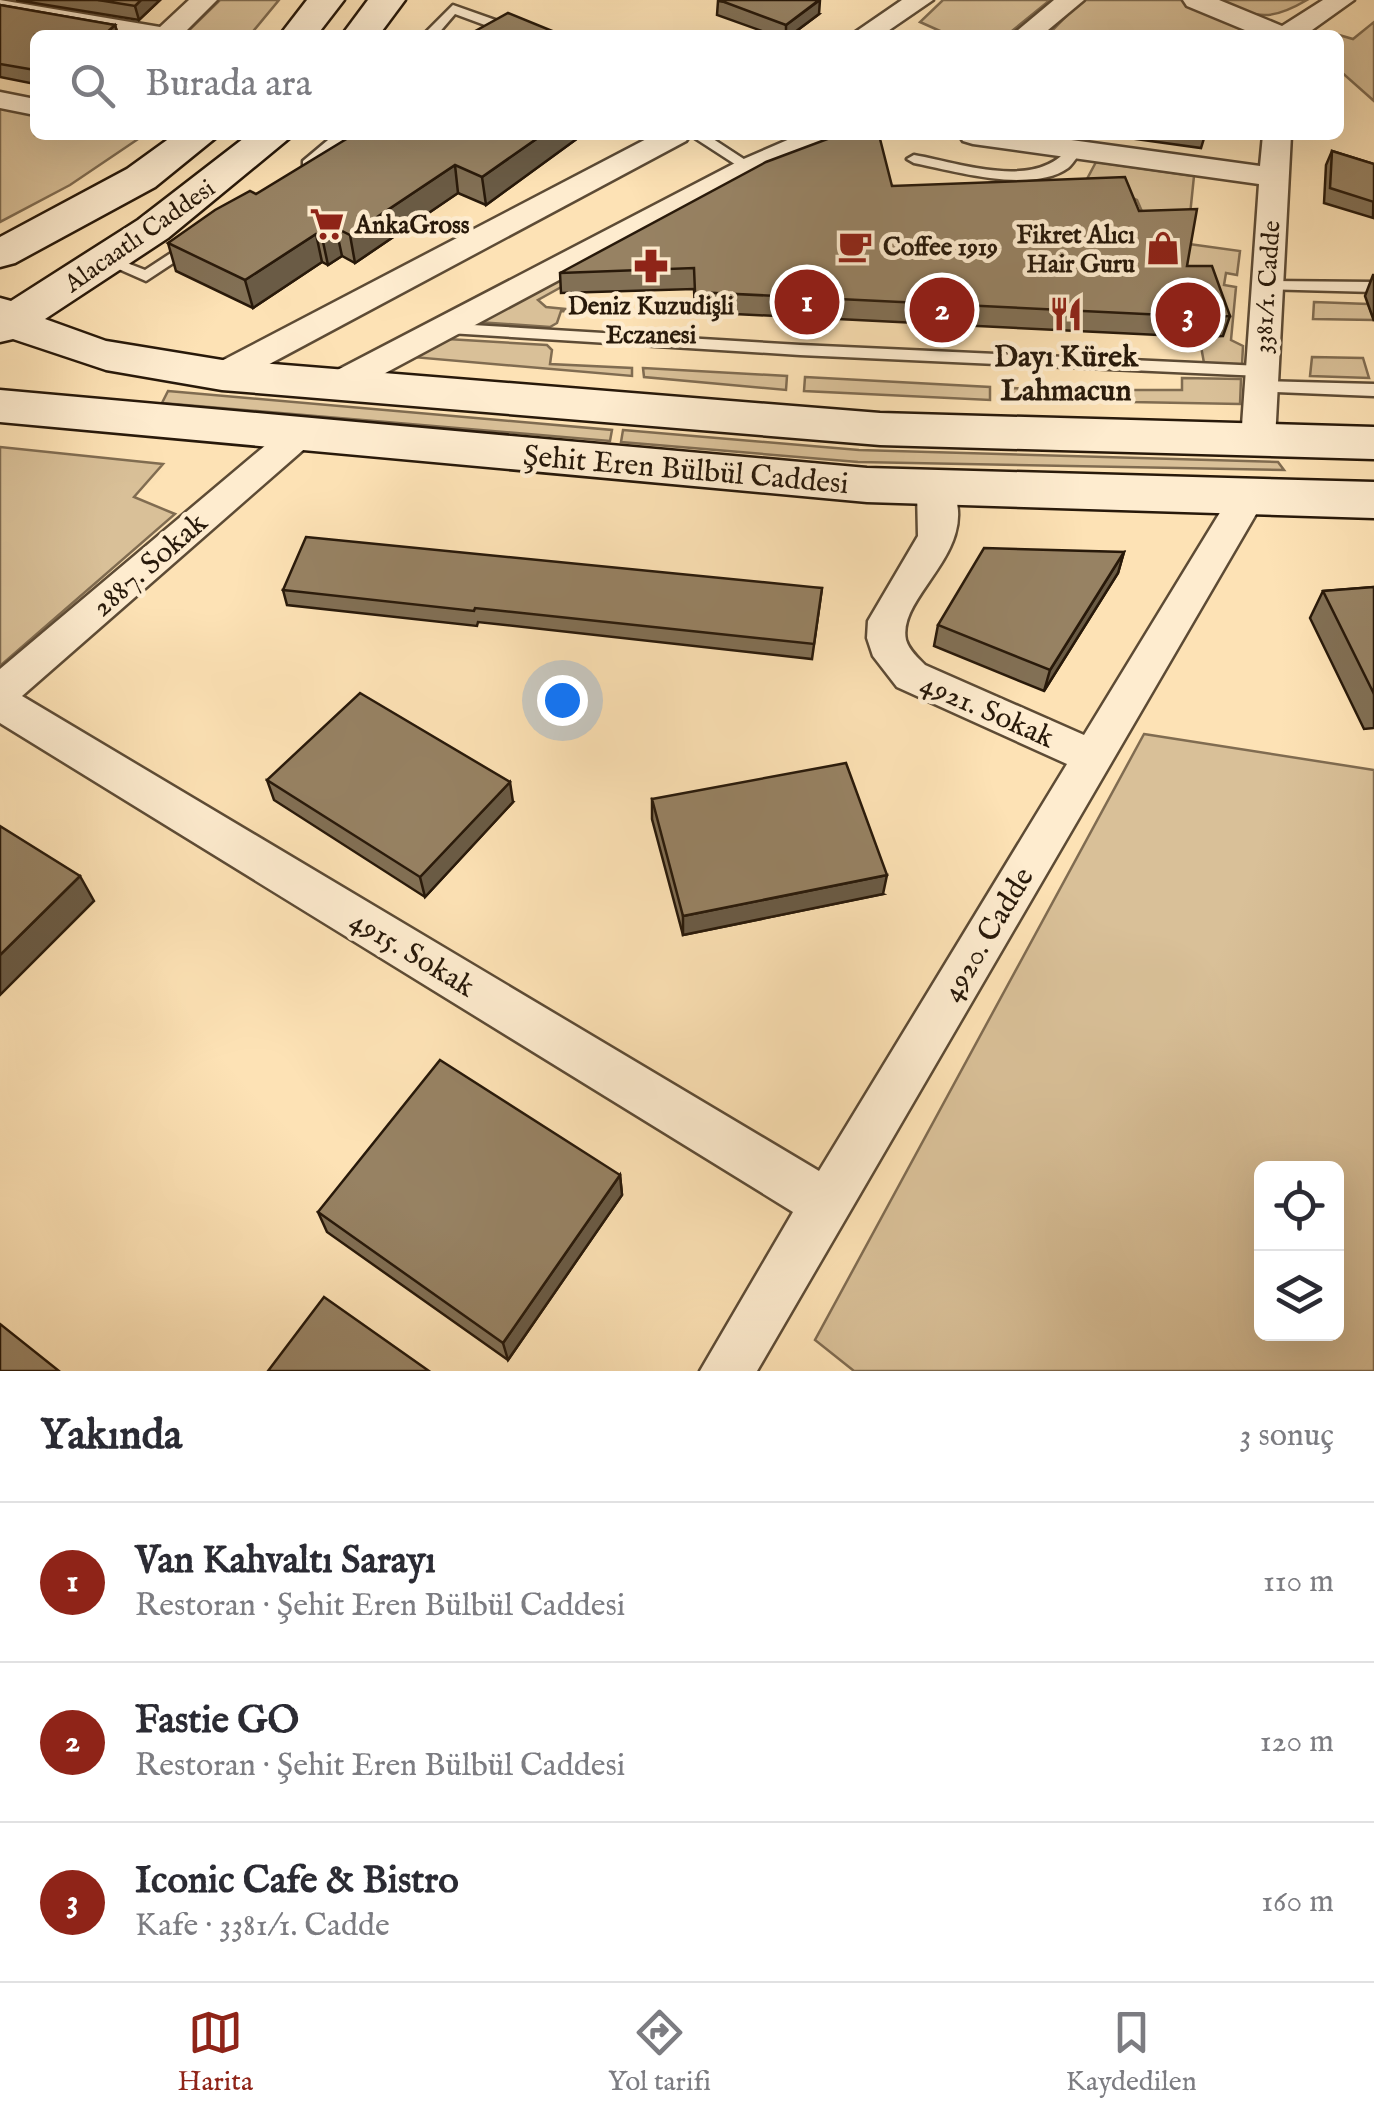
<!DOCTYPE html>
<html lang="tr">
<meta charset="utf-8">
<style>
body{margin:0;font-family:"IM FELL English",serif;background:#f7f7f7;color:#2b2b33}
.controls{position:absolute;right:30px;bottom:30px;display:grid;overflow:hidden;border-radius:15px;box-shadow:0 10px 40px #0002}
.controls button{width:90px;height:90px;display:grid;place-items:center;padding:0;border:0;border-bottom:2px solid #e1e1e2;background:#fff;color:#2b2b33;font:50px sans-serif}
.you{position:absolute;left:562px;top:700px;width:35px;height:35px;margin:-25px;border:8px solid #fff;border-radius:50%;background:#1a73e8;box-shadow:0 0 0 15px #1a73e833}
.badge{display:grid;place-items:center;width:65px;height:65px;border-radius:50%;background:#8f2418;color:#fff;font-size:32px;font-weight:700}
.pin{position:absolute;translate:-50% -50%;border:5px solid #fff;box-shadow:0 2px 10px #0006}
.list{margin:0;padding:0;list-style:none}
h2{display:flex;justify-content:space-between;align-items:center;height:130px;margin:0;padding:0 40px;font-size:42px}
h2 small{font-size:32px;font-weight:400;color:#7c7c81}
.list li{display:grid;grid-template-columns:65px 1fr auto;gap:30px;align-items:center;box-sizing:border-box;height:160px;padding:0 40px;border-top:2px solid #e1e1e2}
.list b{display:block;font-size:38px;white-space:nowrap}
.list p{margin:0;font-size:32px;white-space:nowrap;color:#7c7c81}
.list em{font-size:32px;font-style:normal;color:#7c7c81}
.icon{flex:none;width:55px;height:55px;fill:none;stroke:currentColor;stroke-width:2;stroke-linecap:round;stroke-linejoin:round}
.map{position:relative;flex:none;width:1374px;height:1371px;overflow:hidden}
.search{position:absolute;background:#fff;box-shadow:0 10px 40px #0002;left:30px;right:30px;top:30px;height:110px;display:flex;align-items:center;gap:25px;box-sizing:border-box;padding:0 35px;border-radius:15px;color:#7c7c81;font-size:38px}
.sheet{height:610px;background:#fff}
nav{display:flex;justify-content:space-around;align-items:center;box-sizing:border-box;height:140px;border-top:2px solid #e1e1e2;background:#fff;font-size:28px;color:#7c7c81}
nav a{display:grid;justify-items:center;gap:5px}
nav .on{color:#8f2418}
.map>svg:first-child{display:block}
.green{fill:#d9c098;stroke:#806c51;stroke-width:2.5;fill-rule:evenodd}
.lines{fill:none;stroke-linecap:round;stroke-linejoin:round}
.service-casing{stroke:#5d4b35;stroke-width:5}
.minor-casing{stroke:#5d4b35;stroke-width:5}
.secondary-casing{stroke:#28190a;stroke-width:5}
.service{fill:#feeccf;fill-rule:evenodd}
.minor{fill:#feeccf;fill-rule:evenodd}
.secondary{fill:#feeccf;fill-rule:evenodd}
.wall{fill:#827055;stroke:#28190a;stroke-width:2.5}
.shaded-wall{fill:#6a5b45;stroke:#28190a;stroke-width:2.5}
.building{fill:#978263;stroke:#28190a;stroke-width:2.5}
.labels{text-anchor:middle;stroke-width:9;stroke-linejoin:round;paint-order:stroke}
.far-poi-label{font-size:25px;font-weight:bold;fill:#28190a;stroke:#feeccf;text-anchor:start}
.far-street-label{font-size:25px;fill:#28190a;stroke:#feeccf}
.poi-label{font-size:30px;font-weight:bold;fill:#28190a;stroke:#feeccf}
.street-label{font-size:30px;fill:#28190a;stroke:#feeccf}
</style>
<div class="map">
<svg width="1374" height="1371" viewBox="0 0 1374 1371">
<rect width="100%" height="100%" fill="#fde2b5"/>
<filter id="stains"><feTurbulence type="fractalNoise" baseFrequency=".002" numOctaves="4"/><feColorMatrix values="0 0 0 0 .2 0 0 0 0 .09 0 0 0 0 .02 0 0 0 .5 -.17"/></filter>
<radialGradient id="worn" r=".72"><stop offset=".6" stop-color="#630" stop-opacity="0"/><stop offset="1" stop-color="#630" stop-opacity=".3"/></radialGradient>
<g class="green">
<polygon points="220,0 279,0 250,35 184,35"/>
<polygon points="943,0 1050,0 1007,35 949,35 920,22"/>
<polygon points="1082,0 1185,0 1250,29 1255,35 1048,35"/>
<path d="M1218,0H1307C1268,23 1258,17 1218,0Z"/>
<polygon points="1374,22 1374,101 1339,70 1339,35 1353,39"/>
<polygon points="0,106 35,114 35,135 144,135 70,185 0,222"/>
<polygon points="1096,162 1194,176 1190,215 1144,216 1137,200 1087,179"/>
<polygon points="1189,244 1240,251 1237,275 1226,273 1224,285 1236,287 1231,340 1243,346 1242,365 1204,363 1199,335 1181,286"/>
<polygon points="593,260 601,265 538,300 546,307 606,313 561,311 557,323 550,327 477,322"/>
<polygon points="1314,302 1368,304 1374,320 1313,319"/>
<polygon points="447,339 547,345 552,350 550,364 632,368 632,376 412,357"/>
<polygon points="1312,357 1363,358 1369,378 1310,376"/>
<polygon points="643,368 787,376 786,390 644,377"/>
<polygon points="805,377 990,387 990,400 804,391"/>
<polygon points="1182,378 1241,379 1240,404 1131,402 1133,390 1182,390"/>
<polygon points="1006,388 1125,390 1123,402 1007,400"/>
<polygon points="168,391 612,430 610,441 162,403"/>
<polygon points="623,430 859,450 1278,462 1284,470 858,462 621,442"/>
<polygon points="0,447 163,464 134,497 175,514 0,666"/>
<path d="M1144,734L1374,770V1371H854L815,1340ZM1336,1168V1334H1262V1168Z"/>
</g>
<g class="lines">
<g class="service-casing">
<g id="service">
<polygon points="453,5 529,32 531,35 512,35 455,14 437,35 423,35"/>
<polygon points="334,135 350,135 313,167 303,167 303,161"/>
<polygon points="690,135 707,135 756,167 754,170 744,170"/>
<path d="M1075,145L1082,149C1078,155 1074,163 1068,168C1032,194 954,171 914,163L907,159L914,155C960,163 1038,192 1070,146Z"/>
<polygon points="194,238 199,240 199,246 146,281 96,259 104,254 145,270"/>
<polygon points="1267,281 1374,282 1374,292 1261,289 1259,286"/>
<polygon points="439,323 800,345 1261,366 1269,371 1261,376 800,355 433,332 433,324"/>
<polygon points="1260,381 1374,384 1374,396 1254,391 1252,387"/>
</g>
</g>
<g class="minor-casing">
<g id="minor">
<polygon points="0,0 160,27 189,0 217,0 182,35 115,35 0,14"/>
<polygon points="902,0 933,0 882,35 851,35"/>
<polygon points="1054,0 1084,0 1042,35 1012,35"/>
<polygon points="1183,0 1219,0 1282,26 1323,0 1354,0 1305,35 1257,35 1187,6"/>
<polygon points="0,92 35,99 35,115 0,108"/>
<polygon points="654,135 690,135 686,141 234,383 222,386 210,383 205,375 210,367"/>
<polygon points="799,135 837,135 833,141 759,173 348,393 336,396 324,393 319,385 324,377 739,161"/>
<polygon points="959,135 1035,135 1260,166 1263,135 1291,135 1275,440 1270,448 1258,452 1246,448 1241,440 1259,184 973,144 963,141"/>
<path d="M298,424L310,428L315,436L310,444L22,696L819,1171L1067,764L897,687L873,656L867,638L868,621L918,536L917,489L922,480L935,476L948,480C988,548 896,594 906,640C909,650 918,658 925,665L1084,735L1235,488L1248,484L1261,488L1266,497L757,1371H700L793,1212L0,723V669L286,428Z"/>
</g>
</g>
<g class="secondary-casing">
<g id="secondary">
<polygon points="307,0 344,0 317,35 280,35"/>
<polygon points="368,0 405,0 379,35 342,35"/>
<polygon points="174,135 219,135 155,187 15,263 0,267 0,237 127,169"/>
<polygon points="248,135 293,135 168,238 45,319 106,341 222,360 880,413 1374,427 1374,459 880,445 222,390 106,370 13,339 0,342 0,298 11,301 138,220"/>
<polygon points="0,390 867,468 1374,482 1374,518 867,502 0,422"/>
</g>
</g>
<use href="#service" class="service"/>
<use href="#minor" class="minor"/>
<use href="#secondary" class="secondary"/>
</g>
<g class="wall">
<polygon points="16,0 160,0 139,20"/>
<polygon points="718,1 819,14 791,35 773,35 717,15"/>
<polygon points="0,5 115,25 118,35 35,35 35,84 0,77"/>
<polygon points="582,135 486,205 458,193 355,263 342,256 328,265 322,262 253,308 176,271 168,243 256,194"/>
<polygon points="1107,135 1205,135 1201,148"/>
<polygon points="1332,151 1374,164 1373,218 1324,203 1326,165"/>
<polygon points="892,186 1139,211 1230,316 1223,336 1200,337 695,312 694,289 561,293 560,273"/>
<polygon points="1373,275 1374,275 1374,321 1365,296"/>
<polygon points="1124,552 1118,573 1044,691 934,646 938,625"/>
<polygon points="1374,587 1374,728 1364,729 1310,618 1323,591"/>
<polygon points="822,588 812,659 478,622 477,626 287,605 283,590"/>
<polygon points="267,780 513,802 425,897 274,800"/>
<polygon points="652,799 883,894 683,935 652,819"/>
<polygon points="620,1175 622,1195 508,1360 327,1232 318,1212"/>
</g>
<g class="shaded-wall">
<polygon points="141,0 160,0 139,20 135,6"/>
<polygon points="820,0 819,14 791,35 786,35 786,25"/>
<polygon points="115,25 118,35 104,35"/>
<polygon points="542,135 582,135 486,205 482,177"/>
<polygon points="455,165 458,193 355,263 350,235"/>
<polygon points="336,228 342,256 328,265 322,237"/>
<polygon points="316,234 322,262 253,308 245,280"/>
<polygon points="1124,552 1118,573 1044,691 1050,670"/>
<polygon points="510,782 513,802 425,897 420,877"/>
<polygon points="887,875 883,894 683,935 683,916"/>
<polygon points="80,876 94,901 0,995 0,955"/>
<polygon points="620,1175 622,1195 508,1360 503,1343"/>
</g>
<g class="building">
<polygon points="98,0 141,0 135,6"/>
<polygon points="719,0 819,0 786,25"/>
<polygon points="0,5 115,25 104,35 35,35 35,70 0,64"/>
<polygon points="508,13 562,35 468,35"/>
<polygon points="353,135 542,135 482,177 455,165 350,235 336,228 322,237 316,234 245,280 168,243 215,210 250,191 256,194"/>
<polygon points="838,135 879,135 892,186 1125,177 1139,211 1197,209 1187,266 1212,266 1230,316 1206,317 695,292 694,268 560,273 766,162"/>
<polygon points="1332,151 1374,164 1374,202 1330,188"/>
<polygon points="306,537 822,588 814,644 475,608 474,611 283,590"/>
<polygon points="984,548 1124,552 1050,670 938,625"/>
<polygon points="1374,587 1374,694 1323,591"/>
<polygon points="360,693 510,782 420,877 267,780"/>
<polygon points="846,763 887,875 683,916 652,799"/>
<polygon points="0,826 80,876 0,955"/>
<polygon points="440,1060 620,1175 503,1343 318,1212"/>
<polygon points="324,1297 429,1371 268,1371"/>
<polygon points="0,1324 59,1371 0,1371"/>
</g>
<defs>
<g id="supermarket-bare" transform="scale(2.7)"><path d="M-6-5.5h2.5l.6 2H6L4.5 2H-2.5L-4.4-4H-6ZM-1.5 3.2a1.3 1.3 0 1 0 .1 0ZM3 3.2a1.3 1.3 0 1 0 .1 0Z" fill="#8f2418" stroke="#feeccf" stroke-width="2.5" paint-order="stroke"/></g>
<g id="cafe-bare" transform="scale(2.7)"><path d="M-5.5-4.5H6V0H3Q3 3.5 0 3.5H-2.5Q-5.5 3.5-5.5 0ZM3-3.2v2h1.7v-2ZM-6 4.5H4V6H-6Z" fill="#8f2418" stroke="#feeccf" stroke-width="2.5" paint-order="stroke"/></g>
<g id="shop-bare" transform="scale(2.7)"><path d="M-5-2.5h2.3a2.7 3.5 0 0 1 5.4 0H5L5.5 6h-11ZM-1.5-2.5h3a1.5 2.3 0 0 0-3 0Z" fill="#8f2418" stroke="#feeccf" stroke-width="2.5" paint-order="stroke"/></g>
<g id="pharmacy-bare" transform="scale(2.7)"><path d="M-2-6h4v4h4v4h-4v4h-4v-4h-4v-4h4Z" fill="#8f2418" stroke="#feeccf" stroke-width="2.5" paint-order="stroke"/></g>
<g id="restaurant-bare" transform="scale(2.7)"><path d="M-5-6h1v4h1v-4h1v4h1v-4h1v5L-1.5 .5V6h-2V.5L-5-1ZM5-6V6H3V1.5H1.5Q1.5-4 5-6Z" fill="#8f2418" stroke="#feeccf" stroke-width="2.5" paint-order="stroke"/></g>
</defs>
<g fill-rule="evenodd">
<use href="#supermarket-bare" x="327" y="224"/>
<use href="#cafe-bare" x="855" y="246"/>
<use href="#shop-bare" x="1163" y="248"/>
<use href="#pharmacy-bare" x="651" y="266"/>
<use href="#restaurant-bare" x="1066" y="314"/>
</g>
<g class="labels">
<g class="far-poi-label">
<text x="355" y="233">AnkaGross</text>
<text x="1135" y="243" text-anchor="end">Fikret Alıcı<tspan x="1135" dy="29">Hair Guru</tspan></text>
<text x="883" y="255">Coffee 1919</text>
<text x="651" y="314" text-anchor="middle">Deniz Kuzudişli<tspan x="651" dy="29">Eczanesi</tspan></text>
</g>
<g class="far-street-label">
<text transform="translate(139 235) rotate(-35)" y="9">Alacaatlı Caddesi</text>
<text transform="translate(1266 287) rotate(-86)" y="9">3381/1. Cadde</text>
</g>
<g class="poi-label">
<text x="1066" y="366">Dayı Kürek<tspan x="1066" dy="34">Lahmacun</tspan></text>
</g>
<g class="street-label">
<text transform="translate(686 469) rotate(5)" y="10">Şehit Eren Bülbül Caddesi</text>
<text transform="translate(149 564) rotate(-41)" y="10">2887. Sokak</text>
<text transform="translate(988 710) rotate(24)" y="10">4921. Sokak</text>
<text transform="translate(987 934) rotate(-59)" y="10">4920. Cadde</text>
<text transform="translate(413 953) rotate(31)" y="10">4915. Sokak</text>
</g>
</g>
<rect width="100%" height="100%" filter="url(#stains)"/>
<rect width="100%" height="100%" fill="url(#worn)"/>
</svg>
<div class="controls">
<button><svg class="icon" aria-label="locate" viewBox="0 0 24 24"><circle cx="12" cy="12" r="6"/><path d="M12 2v4M12 18v4M2 12h4M18 12h4"/></svg></button>
<button><svg class="icon" aria-label="layers" viewBox="0 0 24 24"><path d="M12 4l9 5-9 5-9-5zM3 14l9 5 9-5"/></svg></button>
</div>
<div class="you"></div>
<div class="pin badge" style="left:807px;top:302px">1</div>
<div class="pin badge" style="left:942px;top:310px">2</div>
<div class="pin badge" style="left:1188px;top:315px">3</div>
<div class="search"><svg class="icon" aria-label="search" viewBox="0 0 24 24"><circle cx="10" cy="10" r="6"/><path d="M15 15l6 6"/></svg>Burada ara</div>
</div>
<section class="sheet">
<h2>Yakında<small>3 sonuç</small></h2>
<ul class="list">
<li><span class="badge">1</span><div><b>Van Kahvaltı Sarayı</b><p>Restoran · Şehit Eren Bülbül Caddesi</p></div><em>110 m</em></li>
<li><span class="badge">2</span><div><b>Fastie GO</b><p>Restoran · Şehit Eren Bülbül Caddesi</p></div><em>120 m</em></li>
<li><span class="badge">3</span><div><b>Iconic Cafe &amp; Bistro</b><p>Kafe · 3381/1. Cadde</p></div><em>160 m</em></li>
</ul>
</section>
<nav>
<a class="on"><svg class="icon" aria-label="map" viewBox="0 0 24 24"><path d="M3 6l6-2 6 2 6-2v14l-6 2-6-2-6 2zM9 4v14M15 6v14"/></svg>Harita</a>
<a><svg class="icon" aria-label="directions" viewBox="0 0 24 24"><path d="M12 3l9 9-9 9-9-9zM9 14v-3h6M13 9l2 2-2 2"/></svg>Yol tarifi</a>
<a><svg class="icon" aria-label="saved" viewBox="0 0 24 24"><path d="M7 4h10v16l-5-4-5 4z"/></svg>Kaydedilen</a>
</nav>
